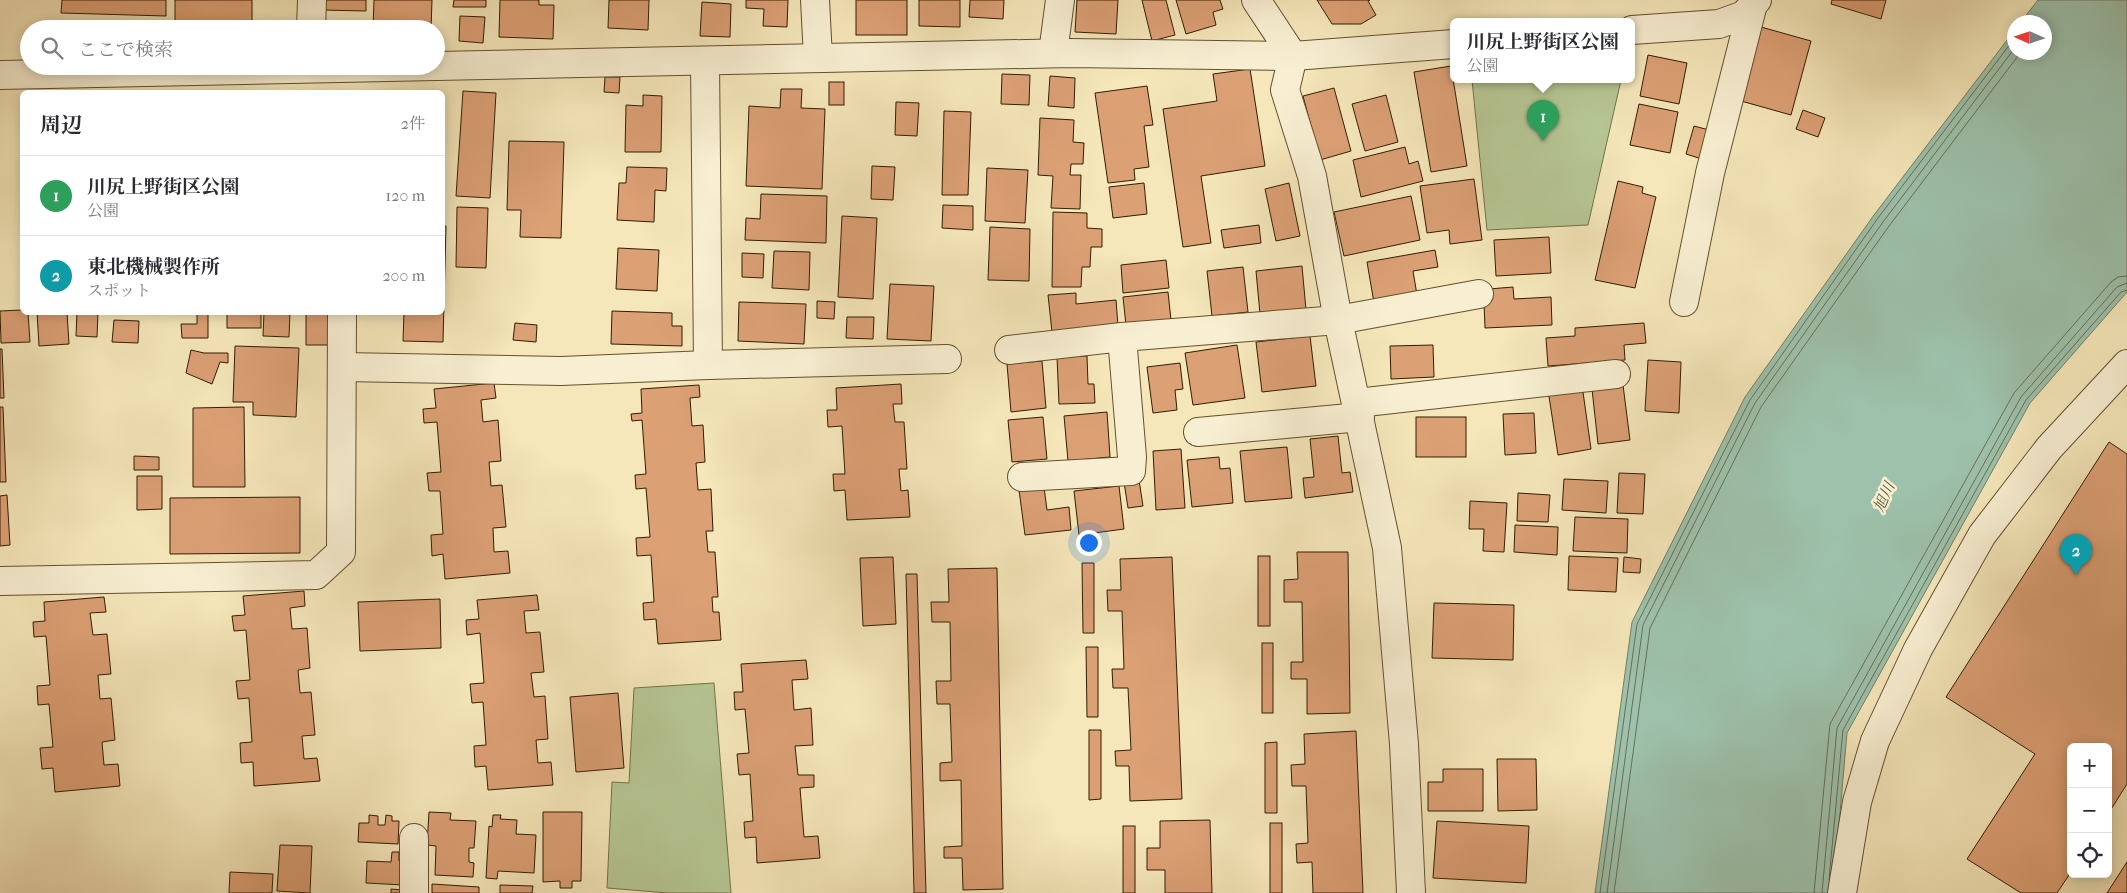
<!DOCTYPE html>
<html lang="ja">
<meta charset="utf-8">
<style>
body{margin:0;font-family:"IM FELL French Canon","Noto Serif JP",serif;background:#f7f7f7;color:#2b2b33}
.controls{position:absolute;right:15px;bottom:15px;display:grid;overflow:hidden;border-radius:8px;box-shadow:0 2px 12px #0003}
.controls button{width:45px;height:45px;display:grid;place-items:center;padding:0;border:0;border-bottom:1px solid #e1e1e2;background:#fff;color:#2b2b33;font:25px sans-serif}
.compass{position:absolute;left:2007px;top:15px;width:45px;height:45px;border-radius:50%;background:#fff;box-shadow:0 2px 12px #0003;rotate:273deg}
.you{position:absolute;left:1088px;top:542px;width:18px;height:18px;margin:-12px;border:4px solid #fff;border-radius:50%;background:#1a73e8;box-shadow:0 0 0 8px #1a73e833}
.badge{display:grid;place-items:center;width:32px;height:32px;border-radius:50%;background:#111827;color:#fff;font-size:16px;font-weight:700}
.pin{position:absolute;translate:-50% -41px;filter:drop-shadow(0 1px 2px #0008)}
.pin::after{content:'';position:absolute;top:26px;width:18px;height:15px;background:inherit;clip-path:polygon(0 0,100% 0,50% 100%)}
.popup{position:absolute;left:1450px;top:18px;width:185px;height:65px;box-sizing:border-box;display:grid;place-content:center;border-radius:8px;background:#fff;filter:drop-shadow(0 1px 4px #0005);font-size:16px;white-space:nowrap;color:#7c7c81}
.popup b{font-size:19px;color:#2b2b33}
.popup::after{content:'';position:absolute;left:50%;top:100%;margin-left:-10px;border:10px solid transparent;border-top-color:#fff}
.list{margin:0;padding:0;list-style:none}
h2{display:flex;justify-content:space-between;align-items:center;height:65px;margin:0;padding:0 20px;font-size:21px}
h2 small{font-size:16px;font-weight:400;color:#7c7c81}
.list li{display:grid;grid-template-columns:32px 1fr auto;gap:15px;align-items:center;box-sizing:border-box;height:80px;padding:0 20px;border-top:1px solid #e1e1e2}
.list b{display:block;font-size:19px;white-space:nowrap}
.list p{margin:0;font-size:16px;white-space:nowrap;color:#7c7c81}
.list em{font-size:16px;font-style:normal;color:#7c7c81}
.icon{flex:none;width:28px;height:28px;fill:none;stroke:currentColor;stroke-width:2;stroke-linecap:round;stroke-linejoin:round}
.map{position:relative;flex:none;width:2127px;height:893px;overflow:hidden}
.search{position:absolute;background:#fff;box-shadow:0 2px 12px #0003;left:20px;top:20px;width:425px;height:55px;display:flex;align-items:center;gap:12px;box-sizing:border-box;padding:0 18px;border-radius:28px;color:#7c7c81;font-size:19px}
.panel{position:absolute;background:#fff;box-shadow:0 2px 12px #0003;left:20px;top:90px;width:425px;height:225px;border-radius:8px}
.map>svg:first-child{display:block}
.green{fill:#b6c794;stroke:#74724a}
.water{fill:#9dc1ab;stroke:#727f67}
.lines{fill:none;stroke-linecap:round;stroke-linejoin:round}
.shore{stroke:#686f56;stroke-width:1}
.building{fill:#dca075;stroke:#321d00}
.street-casing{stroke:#63502e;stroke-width:30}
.street{stroke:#f8efd2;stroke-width:28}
.labels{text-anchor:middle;stroke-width:5;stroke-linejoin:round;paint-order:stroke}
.water-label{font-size:15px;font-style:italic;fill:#57563c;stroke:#f8efd2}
</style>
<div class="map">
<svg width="2127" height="893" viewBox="0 0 2127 893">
<rect width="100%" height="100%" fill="#f5e7ba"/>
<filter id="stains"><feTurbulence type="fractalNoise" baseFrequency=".004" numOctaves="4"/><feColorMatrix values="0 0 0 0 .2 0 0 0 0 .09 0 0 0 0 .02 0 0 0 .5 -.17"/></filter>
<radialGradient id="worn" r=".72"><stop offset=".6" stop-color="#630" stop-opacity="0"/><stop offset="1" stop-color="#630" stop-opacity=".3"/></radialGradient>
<g class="green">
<polygon points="1472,80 1621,80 1588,225 1487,230"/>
<polygon points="714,683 731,893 668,893 607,888 612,782 629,783 634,688"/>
</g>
<polygon class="water" points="2038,0 2127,0 2127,292 2030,403 1847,733 1833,893 1595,893 1632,622 1745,397 1874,215 2014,31 2014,52 2044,52 2044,22 2021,22"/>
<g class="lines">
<g class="shore">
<polyline points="1829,880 1843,730 2026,400 2121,292 2127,290"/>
<polyline points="1600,893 1637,624 1750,400 1878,218 2014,39"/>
<polyline points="1607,893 1643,625 1755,403 1883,222 2014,49"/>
<polyline points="1614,893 1650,628 1761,407 1889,226 2021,52"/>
<polyline points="1814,893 1830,724 2014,393 2111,282 2118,277 2127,276"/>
<polyline points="1822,893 1837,728 2021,397 2117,287 2127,283"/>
</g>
</g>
<g class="building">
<polygon points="62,0 166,0 166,16 61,13"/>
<rect x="175" y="0" width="77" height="29"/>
<polygon points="321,0 366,0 366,11 321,10"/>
<polygon points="374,0 432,0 431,29 373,29"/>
<polygon points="454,0 486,0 486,7 453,7"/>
<polygon points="500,0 539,0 539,5 554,5 553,39 499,37"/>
<polygon points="609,0 649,0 648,30 608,28"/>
<polygon points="746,0 788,0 787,27 763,26 764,9 746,8"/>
<rect x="856" y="0" width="51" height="35"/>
<polygon points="919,0 960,0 960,27 919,26"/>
<polygon points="970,0 1004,0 1003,19 969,17"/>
<polygon points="1077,0 1118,0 1116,34 1075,32"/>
<polygon points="1142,0 1166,0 1175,35 1152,41"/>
<polygon points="1176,0 1220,0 1223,9 1213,12 1216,25 1186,34"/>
<polygon points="1317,0 1370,0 1368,1 1376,15 1361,24 1332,24"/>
<polygon points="1832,0 1886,0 1881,19 1831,4"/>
<polygon points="702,2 731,4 730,37 700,36"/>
<polygon points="460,16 485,17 483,43 459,41"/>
<polygon points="1761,27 1811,41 1791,115 1741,101"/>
<polygon points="1648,55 1687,63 1679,104 1640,96"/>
<polygon points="1451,66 1467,166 1431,172 1414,72"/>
<polygon points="1250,69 1265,166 1201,176 1211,243 1183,247 1163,109 1217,101 1213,74"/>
<polygon points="1002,74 1030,75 1029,105 1001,104"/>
<polygon points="1050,76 1075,78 1074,108 1048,106"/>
<polygon points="605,77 620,77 619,93 604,92"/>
<rect x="829" y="82" width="15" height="23"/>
<polygon points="1147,86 1153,125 1144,126 1149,167 1134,169 1135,180 1108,183 1095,93"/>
<polygon points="1334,88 1351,151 1320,160 1303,96"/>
<polygon points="781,89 802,89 801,108 825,109 822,189 746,186 749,106 780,108"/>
<polygon points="463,91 496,93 490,198 456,196"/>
<polygon points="643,95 662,96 661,152 625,152 626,105 643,106"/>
<polygon points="1386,95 1398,142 1365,151 1352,104"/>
<polygon points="896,102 919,103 917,136 895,135"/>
<polygon points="1639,104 1678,112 1670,153 1630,145"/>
<polygon points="1803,110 1825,118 1818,137 1796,129"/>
<polygon points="944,111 971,112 968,195 942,195"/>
<polygon points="1040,118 1074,120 1073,142 1084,143 1083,164 1071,164 1070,175 1081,175 1080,209 1051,208 1053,176 1038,175"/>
<polygon points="1694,126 1713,131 1705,160 1686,154"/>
<polygon points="509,141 564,142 561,238 520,237 521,210 507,210"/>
<polygon points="1405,147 1409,164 1418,161 1423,181 1361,197 1353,160"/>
<polygon points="872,166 895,167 893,200 871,199"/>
<polygon points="627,167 667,168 666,191 655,190 654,222 617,220 619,183 626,183"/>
<polygon points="987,168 1028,170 1025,223 985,221"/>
<polygon points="1474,179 1482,240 1450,244 1449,230 1427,233 1420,186"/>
<polygon points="1618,181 1643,187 1642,193 1656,197 1635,288 1595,280"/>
<polygon points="1144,183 1147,214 1113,218 1109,187"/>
<polygon points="1289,183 1300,236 1276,241 1265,189"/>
<polygon points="761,194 827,196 826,243 745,240 746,218 760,219"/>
<polygon points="1411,196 1420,240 1344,256 1334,212"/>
<polygon points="943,205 973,206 973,230 942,228"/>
<polygon points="457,207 488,208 486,268 456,267"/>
<polygon points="1053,212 1087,213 1087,228 1102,229 1102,247 1091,247 1090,267 1082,267 1081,287 1052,287"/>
<polygon points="842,216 877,218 873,299 838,297"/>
<polygon points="1259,225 1261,243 1224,248 1221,230"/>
<polygon points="442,226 446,226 443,342 403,341 404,312 442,312"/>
<polygon points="990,227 1030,229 1029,281 988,280"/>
<polygon points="1549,237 1551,273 1496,276 1494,240"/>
<polygon points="618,248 659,250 657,291 616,289"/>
<polygon points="1435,250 1438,267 1413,271 1417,295 1374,303 1367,262"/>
<polygon points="774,251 810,252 809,290 772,288"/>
<polygon points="742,253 764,254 763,278 742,277"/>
<polygon points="1166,260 1169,288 1123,293 1121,265"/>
<polygon points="1302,266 1306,310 1260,314 1256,271"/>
<polygon points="1243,267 1248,312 1212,316 1207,271"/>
<polygon points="890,284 934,286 931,341 887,339"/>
<polygon points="1513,287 1514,299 1551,297 1552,325 1485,328 1484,303 1489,302 1489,289"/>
<polygon points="1168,292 1171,320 1126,325 1123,297"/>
<polygon points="1076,293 1076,304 1116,300 1118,326 1052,332 1048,295"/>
<polygon points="817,301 835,302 834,319 817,318"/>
<polygon points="739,302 806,304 804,344 738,341"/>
<polygon points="22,310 22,312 28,312 30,342 1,343 0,311"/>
<polygon points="612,311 672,313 672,326 682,326 682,346 611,344"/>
<polygon points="37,312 67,312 69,344 39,346"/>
<polygon points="77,312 98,312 97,337 76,336"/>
<rect x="115" y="312" width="31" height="1"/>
<polygon points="180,312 208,312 208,338 182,338 181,324 197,324 197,313"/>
<rect x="227" y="312" width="34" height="16"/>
<polygon points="264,312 290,312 289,337 263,336"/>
<polygon points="306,312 330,313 329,345 306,345"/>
<polygon points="847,317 874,317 873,339 846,338"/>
<polygon points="114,320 139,321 138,343 112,342"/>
<polygon points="515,323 537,325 536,342 513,340"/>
<polygon points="1644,323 1646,343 1624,345 1625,360 1548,366 1546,338 1575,336 1575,328"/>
<polygon points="1310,336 1316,386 1262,392 1256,342"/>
<polygon points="1237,345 1245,398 1193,405 1185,353"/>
<polygon points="1433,345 1434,377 1391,379 1390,346"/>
<polygon points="235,346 299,348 296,417 253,415 253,402 233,402"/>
<polygon points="0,349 2,349 4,398 0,398"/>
<polygon points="191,350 204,353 228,353 228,363 220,362 212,384 186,373"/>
<polygon points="1087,356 1088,384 1094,384 1095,403 1059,404 1057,357"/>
<polygon points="1648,360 1681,362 1679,413 1645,411"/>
<polygon points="1042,361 1046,408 1011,412 1007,364"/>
<polygon points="1180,363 1183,389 1175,390 1177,410 1153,413 1147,367"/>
<polygon points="494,383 496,398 481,400 483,422 498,420 501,461 489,462 491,486 502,485 506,527 493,528 494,552 508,551 510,573 445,579 443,554 432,556 431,535 443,534 440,491 429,491 427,473 441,472 437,422 424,423 423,409 436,408 434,389"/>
<polygon points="901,384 902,404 893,404 895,422 904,422 907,469 899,469 901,491 908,490 910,517 847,520 845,490 834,491 833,474 845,474 842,426 828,427 827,410 837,410 836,388"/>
<polygon points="699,385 700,397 690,398 692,426 703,425 705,462 696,463 698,490 711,489 713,531 706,531 708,552 715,552 718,597 712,597 713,612 719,612 721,640 658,644 656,619 644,620 643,603 654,602 651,555 637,556 636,538 650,537 646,488 636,489 635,475 646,474 642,420 632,421 631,414 642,413 641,389"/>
<polygon points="1582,385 1591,449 1558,455 1548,390"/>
<polygon points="1623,385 1630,440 1598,444 1592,389"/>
<polygon points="0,407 3,407 6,482 0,482"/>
<polygon points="244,407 245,487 193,487 193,408"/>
<polygon points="1107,412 1110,457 1068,461 1064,416"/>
<polygon points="1534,413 1536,453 1505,455 1503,414"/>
<polygon points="1043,417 1047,459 1012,462 1008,420"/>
<rect x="1416" y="417" width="50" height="40"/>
<polygon points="1338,436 1342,473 1350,472 1353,492 1305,498 1303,478 1314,477 1310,439"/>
<polygon points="2109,442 2127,454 2127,784 2108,814 2108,747 2071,747 2071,872 2057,893 2021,893 1967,859 2035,754 1946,697"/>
<polygon points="1287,447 1292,498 1245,502 1240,451"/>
<polygon points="1181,449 1185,508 1156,510 1153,451"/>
<polygon points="134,456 159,457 159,470 134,470"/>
<polygon points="1219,457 1220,469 1230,468 1233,503 1192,507 1187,460"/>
<polygon points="1619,473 1645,474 1643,514 1617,513"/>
<polygon points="137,476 162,476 162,509 137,510"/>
<polygon points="1564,479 1608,481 1606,513 1562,510"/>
<polygon points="1139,480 1143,506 1128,508 1124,482"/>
<polygon points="1119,486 1124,529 1079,535 1074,491"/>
<polygon points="1044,487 1047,510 1069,507 1071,530 1025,535 1019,490"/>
<polygon points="1518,493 1550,495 1548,522 1517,521"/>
<polygon points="7,495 10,545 0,546 0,496"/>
<polygon points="300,497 300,553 170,554 170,498"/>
<polygon points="1470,501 1507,503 1504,552 1483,551 1484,529 1469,529"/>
<polygon points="1575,517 1628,519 1627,553 1573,551"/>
<polygon points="1515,525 1558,527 1557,555 1514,552"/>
<polygon points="1297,552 1348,552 1350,713 1307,714 1307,679 1291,679 1291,662 1303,662 1302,602 1284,602 1284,580 1298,579"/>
<rect x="1258" y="556" width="12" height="70"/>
<polygon points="1569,556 1618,558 1616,592 1568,590"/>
<polygon points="893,557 896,624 863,626 860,558"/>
<polygon points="1172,557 1182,799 1130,801 1129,766 1116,766 1115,751 1131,750 1128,688 1113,688 1112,669 1124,669 1122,611 1108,611 1107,590 1121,590 1120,559"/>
<polygon points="1624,557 1641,559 1640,573 1623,572"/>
<polygon points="1082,563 1094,563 1094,633 1083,633"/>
<polygon points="997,568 1003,889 963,890 962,858 944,858 944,847 962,846 961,780 940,781 940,763 952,762 950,704 937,704 936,681 951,681 950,622 932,622 931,602 949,602 948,569"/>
<polygon points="906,574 917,574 926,893 914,893"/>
<polygon points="304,591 305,606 290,608 292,629 307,628 310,668 298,670 300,693 311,692 315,735 302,736 304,759 317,758 320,781 254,786 253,762 241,763 240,743 252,742 249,698 238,699 236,681 250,680 246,630 234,631 232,616 245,615 243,596"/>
<polygon points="537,595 539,610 524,611 526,633 540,632 544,672 531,673 534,697 545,696 548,739 536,740 538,763 551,762 553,785 488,790 486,766 475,767 474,746 486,745 483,702 472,703 470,684 484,683 480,633 467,635 466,620 479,619 477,600"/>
<polygon points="104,597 106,612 90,613 93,635 107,634 111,674 98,675 100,699 111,698 115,740 102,742 104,765 118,764 120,786 55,792 53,768 42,769 40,748 53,747 49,704 38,705 37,686 50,685 46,636 34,637 33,622 45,621 44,602"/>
<polygon points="440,599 441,648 360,651 358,602"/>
<polygon points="1434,603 1514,605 1513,660 1432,658"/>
<rect x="1262" y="643" width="11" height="70"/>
<polygon points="1086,647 1098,647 1098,717 1087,717"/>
<polygon points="806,660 808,679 792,680 794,710 811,708 813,745 795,746 798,775 814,775 814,787 800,788 804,837 818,836 820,858 757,863 756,837 745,838 744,822 753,821 750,774 739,775 737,754 749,753 745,709 735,710 734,692 743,692 741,664"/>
<polygon points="618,693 624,768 576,772 570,697"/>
<polygon points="1089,730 1101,730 1101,799 1089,800"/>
<polygon points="1356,731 1363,893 1313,893 1312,862 1297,863 1296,844 1308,843 1306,786 1292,786 1291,765 1305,764 1304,734"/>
<polygon points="1277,742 1277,813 1265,813 1265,743"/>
<polygon points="1497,759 1536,759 1537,810 1498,811"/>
<polygon points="1443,769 1483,769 1483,811 1428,811 1428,782 1443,782"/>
<polygon points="429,812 451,813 450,820 476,821 474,848 469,848 469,862 474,863 473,877 435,875 436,846 427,845"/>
<polygon points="543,812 582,812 581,881 572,881 572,888 560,888 560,881 543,882"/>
<polygon points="369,815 378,816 378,825 385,825 386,815 392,816 392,821 399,821 398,844 358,842 359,823 369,823"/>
<polygon points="493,815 501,815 500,819 517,820 516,834 536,835 534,873 498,871 497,879 486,878 489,826 492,827"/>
<polygon points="1210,820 1212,893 1165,893 1165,870 1147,870 1147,848 1160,848 1160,821"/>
<polygon points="1437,821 1529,826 1526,883 1433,878"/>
<rect x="1270" y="823" width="12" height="70"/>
<rect x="1123" y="826" width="12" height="67"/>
<polygon points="280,845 312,846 310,893 277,891"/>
<polygon points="392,852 399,852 399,861 406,861 404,885 366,883 367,861 391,862"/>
<polygon points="2127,862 2127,893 2107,893"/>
<polygon points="230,872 273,874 272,893 229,893"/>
<polygon points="432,884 479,887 479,893 432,893"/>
<polygon points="500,885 533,886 532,893 500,893"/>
<polygon points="391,889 402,890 402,893 391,893"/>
</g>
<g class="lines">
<g class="street-casing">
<g id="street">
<polyline points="815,0 818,58"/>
<polyline points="1256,0 1293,56 1285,90 1312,176 1338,320 1387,548 1404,744 1411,893"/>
<polyline points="311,29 312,0"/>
<polyline points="1632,30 1719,24 1744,15 1757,0"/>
<polyline points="1053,53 1060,0"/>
<polyline points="705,61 708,365"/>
<polyline points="0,75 1071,53 1293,56 1454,44"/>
<polyline points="1684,302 1710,173 1753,4"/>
<polyline points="1009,350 1122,337"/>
<polyline points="342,367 561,371 708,365 947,359"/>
<polyline points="1357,403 1616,374"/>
<polyline points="1198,432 1360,417"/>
<polyline points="1022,477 1131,471 1132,457 1122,337 1338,320 1479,294"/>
<polyline points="0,581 316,575 341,552 342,312"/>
<polyline points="414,838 414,893"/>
<polyline points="1842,893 1857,802 1875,741 1918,649 1982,535 2049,448 2127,364"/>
</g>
</g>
<use href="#street" class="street"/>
</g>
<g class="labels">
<g class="water-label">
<text transform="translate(1884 497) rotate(-65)" y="5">旭川</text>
</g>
</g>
<rect width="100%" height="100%" filter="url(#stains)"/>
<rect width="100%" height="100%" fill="url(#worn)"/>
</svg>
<div class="controls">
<button>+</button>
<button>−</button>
<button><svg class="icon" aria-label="locate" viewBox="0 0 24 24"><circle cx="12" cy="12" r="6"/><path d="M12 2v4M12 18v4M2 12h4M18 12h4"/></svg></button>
</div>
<svg class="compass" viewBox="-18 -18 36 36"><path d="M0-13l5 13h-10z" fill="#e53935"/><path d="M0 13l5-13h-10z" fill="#7c7c81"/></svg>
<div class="you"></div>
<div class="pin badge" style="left:1543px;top:141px;background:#2e9e5b">1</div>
<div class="popup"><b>川尻上野街区公園</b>公園</div>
<div class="pin badge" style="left:2076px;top:575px;background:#0f9aa8">2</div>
<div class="search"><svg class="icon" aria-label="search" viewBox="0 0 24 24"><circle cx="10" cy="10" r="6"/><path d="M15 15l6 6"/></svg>ここで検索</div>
<section class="panel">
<h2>周辺<small>2件</small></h2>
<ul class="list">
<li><span class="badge" style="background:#2e9e5b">1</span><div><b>川尻上野街区公園</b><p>公園</p></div><em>120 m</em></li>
<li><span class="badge" style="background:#0f9aa8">2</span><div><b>東北機械製作所</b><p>スポット</p></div><em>200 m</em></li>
</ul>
</section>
</div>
